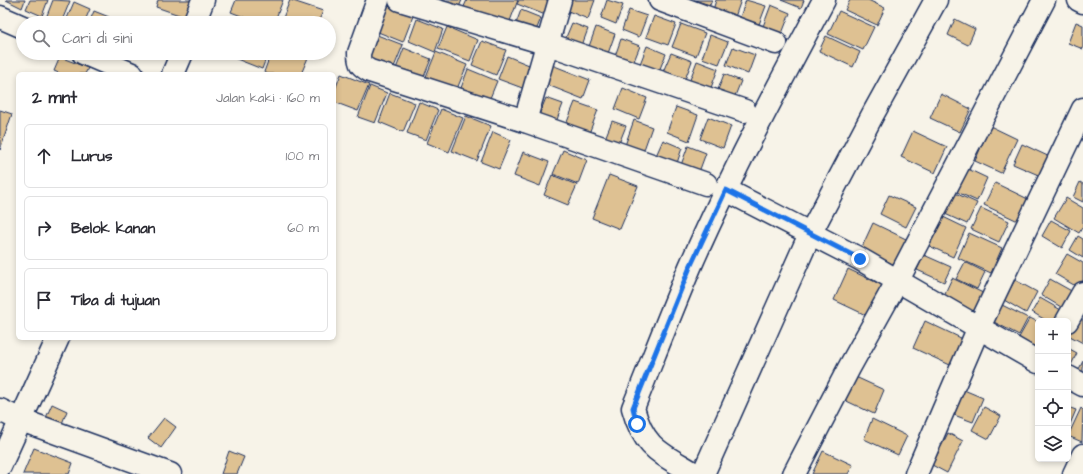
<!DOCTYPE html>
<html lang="id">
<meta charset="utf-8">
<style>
body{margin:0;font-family:"Architects Daughter",sans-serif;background:#f2f2f3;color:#2b2b33}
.controls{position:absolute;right:12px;bottom:12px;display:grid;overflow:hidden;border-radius:6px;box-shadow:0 2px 6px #0003}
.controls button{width:36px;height:36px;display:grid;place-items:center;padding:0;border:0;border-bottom:1px solid #e1e1e2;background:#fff;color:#2b2b33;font:20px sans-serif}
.stop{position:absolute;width:12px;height:12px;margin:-9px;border:3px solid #1a73e8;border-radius:50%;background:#fff}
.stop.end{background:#1a73e8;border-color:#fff;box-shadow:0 1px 4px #0008}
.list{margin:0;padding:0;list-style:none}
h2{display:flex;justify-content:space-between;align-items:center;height:52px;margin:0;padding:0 16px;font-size:17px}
h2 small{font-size:13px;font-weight:400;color:#7c7c81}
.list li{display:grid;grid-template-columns:26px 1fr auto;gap:12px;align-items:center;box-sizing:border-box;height:64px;margin:0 8px 8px;padding:0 8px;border:1px solid #e1e1e2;border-radius:6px}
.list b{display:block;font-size:15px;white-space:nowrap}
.list em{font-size:13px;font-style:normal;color:#7c7c81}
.icon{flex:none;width:22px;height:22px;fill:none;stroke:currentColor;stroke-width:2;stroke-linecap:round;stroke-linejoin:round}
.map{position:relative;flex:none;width:1083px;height:474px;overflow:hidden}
.search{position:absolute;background:#fff;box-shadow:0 2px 6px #0003;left:16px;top:16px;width:320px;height:44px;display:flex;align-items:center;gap:10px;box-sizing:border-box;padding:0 14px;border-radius:22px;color:#7c7c81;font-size:15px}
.panel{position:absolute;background:#fff;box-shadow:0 2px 6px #0003;left:16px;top:72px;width:320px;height:268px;border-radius:6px}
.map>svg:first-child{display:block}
.building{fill:#dec192;stroke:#1b2f5e}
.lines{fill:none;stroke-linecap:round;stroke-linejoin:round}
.minor-casing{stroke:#1b2f5e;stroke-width:25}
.minor{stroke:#f7f3e8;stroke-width:22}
.route{stroke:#1a73e8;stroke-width:5}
</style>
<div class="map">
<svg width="1083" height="474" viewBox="0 0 1083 474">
<rect width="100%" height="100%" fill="#f7f3e8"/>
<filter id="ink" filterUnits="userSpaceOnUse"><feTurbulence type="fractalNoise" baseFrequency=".025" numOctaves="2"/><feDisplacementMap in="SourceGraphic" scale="8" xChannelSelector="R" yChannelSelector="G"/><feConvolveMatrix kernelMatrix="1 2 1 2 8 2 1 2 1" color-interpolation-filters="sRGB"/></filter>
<g filter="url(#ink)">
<g class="building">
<polygon points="6,0 25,0 22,8"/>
<polygon points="30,0 48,0 42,16 26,9"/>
<polygon points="53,0 70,1 61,23 46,18"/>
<polygon points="158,0 192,0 185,17 156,7"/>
<polygon points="236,0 283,0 274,23 259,23 231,12"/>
<polygon points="290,0 323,11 318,23 281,23"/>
<polygon points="426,0 462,0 457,12"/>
<polygon points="467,0 518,0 507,29 462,11"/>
<polygon points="519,0 554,0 548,16 517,4"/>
<polygon points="572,0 595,0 588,19 568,11"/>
<polygon points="607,0 623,5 616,24 601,18"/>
<polygon points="694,0 712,0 710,5"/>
<polygon points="716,0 741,0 735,17 713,10"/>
<polygon points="746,0 766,6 758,27 739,20"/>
<polygon points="781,0 804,0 801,8"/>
<polygon points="850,0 868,0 885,8 877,25 845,10"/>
<polygon points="74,2 90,9 84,23 65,23"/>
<polygon points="383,4 413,16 403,42 373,30"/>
<polygon points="771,5 790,13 781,36 762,29"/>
<polygon points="521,10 541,18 534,36 514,29"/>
<polygon points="629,10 647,16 639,37 622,30"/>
<polygon points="94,11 109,17 107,23 89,23"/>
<polygon points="839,11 874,27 863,50 828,34"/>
<polygon points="654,16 676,24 668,45 646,37"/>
<polygon points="238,19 248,23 236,23"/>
<polygon points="417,19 443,29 435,52 409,41"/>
<polygon points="955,19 975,29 968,45 948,35"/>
<polygon points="1076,22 1083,25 1083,49 1068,43"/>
<polygon points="572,23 588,29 581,48 564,42"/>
<polygon points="681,24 705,33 696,56 672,47"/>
<polygon points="447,27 478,40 470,61 438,49"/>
<polygon points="596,27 615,34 606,59 587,52"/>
<polygon points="372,33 403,45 392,72 361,60"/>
<polygon points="710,35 728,42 719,64 702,58"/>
<polygon points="826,36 860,52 853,67 819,51"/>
<polygon points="621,39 640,46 632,66 614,59"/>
<polygon points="482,41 506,50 496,75 472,65"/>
<polygon points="647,46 666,54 657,76 638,69"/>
<polygon points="733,47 755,55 748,74 726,65"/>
<polygon points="404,48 431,59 421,84 394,74"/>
<polygon points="436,52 467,65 454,96 423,84"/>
<polygon points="224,53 268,53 262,69 224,54"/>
<polygon points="271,53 310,53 301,74 268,74 264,72"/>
<polygon points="671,53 692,61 684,82 662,74"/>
<polygon points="507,56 534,67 525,89 498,79"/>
<polygon points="60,57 88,68 85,74 61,74 54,71"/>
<polygon points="697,61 718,69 709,93 688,85"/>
<polygon points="552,65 590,80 583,99 545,84"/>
<polygon points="468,69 497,81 486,108 458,96"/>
<polygon points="341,74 369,85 358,111 334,102 334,92"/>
<polygon points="724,74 741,81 733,101 716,95"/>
<polygon points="370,86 387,93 375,123 358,117"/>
<polygon points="623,88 647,98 639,119 615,109"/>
<polygon points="390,93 415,103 403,132 379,122"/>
<polygon points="941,94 971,109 960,132 930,118"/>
<polygon points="546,98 563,104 556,122 539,115"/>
<polygon points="419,102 438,110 426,140 407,133"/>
<polygon points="575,102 598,110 588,136 565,127"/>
<polygon points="676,107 698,115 689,141 667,132"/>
<polygon points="441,109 463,118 449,152 427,143"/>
<polygon points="0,110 12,114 0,150"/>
<polygon points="466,116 491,126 477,161 452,151"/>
<polygon points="708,117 731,126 723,148 700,139"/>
<polygon points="634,120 652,127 641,158 623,151"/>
<polygon points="612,121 626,126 618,146 604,141"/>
<polygon points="990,126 1017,139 1001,173 975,161"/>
<polygon points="913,131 947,147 935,173 901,157"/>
<polygon points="493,132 511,140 499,169 481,162"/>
<polygon points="663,140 682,148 676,166 655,158"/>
<polygon points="1022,144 1052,158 1043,177 1013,164"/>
<polygon points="688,146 706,153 699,172 681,165"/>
<polygon points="563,150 587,160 578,184 553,174"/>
<polygon points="523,152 549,162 540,186 514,176"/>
<polygon points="968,169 987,178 977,201 957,192"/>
<polygon points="552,175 577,185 568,205 544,195"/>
<polygon points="609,175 638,186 620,229 592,218"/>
<polygon points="1080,182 1083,184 1083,202 1073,197"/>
<polygon points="995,183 1028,199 1018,221 984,205"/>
<polygon points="955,193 977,203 967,224 945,214"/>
<polygon points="889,195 916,207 906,227 880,214"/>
<polygon points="1066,198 1083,208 1083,226 1079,233 1054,218"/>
<polygon points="981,208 1009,221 999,242 971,229"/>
<polygon points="937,214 966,228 953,257 923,243"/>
<polygon points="1051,220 1071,231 1062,248 1042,236"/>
<polygon points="873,223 908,240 897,266 861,249"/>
<polygon points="969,233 1002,248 991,273 958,258"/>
<polygon points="1078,236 1083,239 1083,258 1070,250"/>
<polygon points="1067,254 1083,263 1083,282 1079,288 1055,274"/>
<polygon points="924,255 951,267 944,282 917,270"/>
<polygon points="965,262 985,272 977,289 956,279"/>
<polygon points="848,269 886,287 872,318 834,300"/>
<polygon points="952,278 985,294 973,320 940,304"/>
<polygon points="1050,279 1075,293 1066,310 1041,295"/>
<polygon points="1015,280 1037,292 1026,313 1004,300"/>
<polygon points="1040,298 1061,310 1055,321 1047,321 1032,312"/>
<polygon points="1000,304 1028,318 1019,335 992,321"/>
<polygon points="1072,314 1083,320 1083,343 1068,335 1068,321"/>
<polygon points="1030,318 1038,322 1038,353 1017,341"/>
<polygon points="925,321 963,339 950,365 913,348"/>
<polygon points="1068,348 1077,353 1068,371"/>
<polygon points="1083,361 1083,376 1077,373"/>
<polygon points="847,373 884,390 874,414 836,396"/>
<polygon points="964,390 983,398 973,422 954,415"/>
<polygon points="52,404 67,411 61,426 45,420"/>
<polygon points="984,407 1001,416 989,439 972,430"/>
<polygon points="1068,407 1076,410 1068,429"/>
<polygon points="1081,408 1083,410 1082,442 1068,436"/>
<polygon points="164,418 176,427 161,448 148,438"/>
<polygon points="872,419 907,436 898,455 864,439"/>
<polygon points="948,433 963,441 947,473 932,465"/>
<polygon points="34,448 73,463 69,474 23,474"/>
<polygon points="229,451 244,457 237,474 221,474"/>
<polygon points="823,451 853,465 848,474 812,474"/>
</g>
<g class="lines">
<g class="minor-casing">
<g id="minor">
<path d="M378,0L359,53C359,64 361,66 370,71L525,121L706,184"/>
<polyline points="400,0 548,44 745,111"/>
<polyline points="660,0 776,43"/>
<polyline points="1079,0 1083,2"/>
<polyline points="0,17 23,27"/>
<polyline points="194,23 203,0"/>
<polyline points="83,53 132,74"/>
<polyline points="173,74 182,53"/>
<polyline points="525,121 560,0"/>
<polyline points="726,190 860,259 1038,362"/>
<polyline points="1067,321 1083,293"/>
<polyline points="1068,377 1083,385"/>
<polyline points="0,410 21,420 170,474"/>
<polyline points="0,466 58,338"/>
<path d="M695,474C661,453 644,449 633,408C652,361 670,314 690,267C730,176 777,88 824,0"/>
<polyline points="703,474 810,234 873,114 936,0"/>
<polyline points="794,474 849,368 898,280 1044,0"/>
<polyline points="916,474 979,327 1083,109"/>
<polyline points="1074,474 1083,455"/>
</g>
</g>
<use href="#minor" class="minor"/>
</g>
</g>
<g class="lines" filter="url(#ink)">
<polyline class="route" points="637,424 633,408 690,267 726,190 860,259"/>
</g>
</svg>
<div class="controls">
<button>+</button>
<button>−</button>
<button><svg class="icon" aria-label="locate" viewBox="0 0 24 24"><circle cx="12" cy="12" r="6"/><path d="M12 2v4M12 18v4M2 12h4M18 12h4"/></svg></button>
<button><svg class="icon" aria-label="layers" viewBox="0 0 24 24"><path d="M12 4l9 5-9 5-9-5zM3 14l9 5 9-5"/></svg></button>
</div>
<div class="stop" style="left:637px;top:424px"></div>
<div class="stop end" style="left:860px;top:259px"></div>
<div class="search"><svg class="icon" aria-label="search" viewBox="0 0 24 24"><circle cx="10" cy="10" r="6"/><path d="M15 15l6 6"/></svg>Cari di sini</div>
<section class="panel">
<h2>2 mnt<small>Jalan kaki · 160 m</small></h2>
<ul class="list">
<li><svg class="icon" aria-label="ahead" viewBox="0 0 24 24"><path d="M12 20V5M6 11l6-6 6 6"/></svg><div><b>Lurus</b></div><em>100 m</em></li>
<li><svg class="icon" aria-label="right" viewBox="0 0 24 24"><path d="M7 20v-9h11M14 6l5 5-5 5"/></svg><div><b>Belok kanan</b></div><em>60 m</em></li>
<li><svg class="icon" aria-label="arrive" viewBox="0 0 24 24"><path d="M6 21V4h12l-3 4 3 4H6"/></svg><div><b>Tiba di tujuan</b></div></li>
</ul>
</section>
</div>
